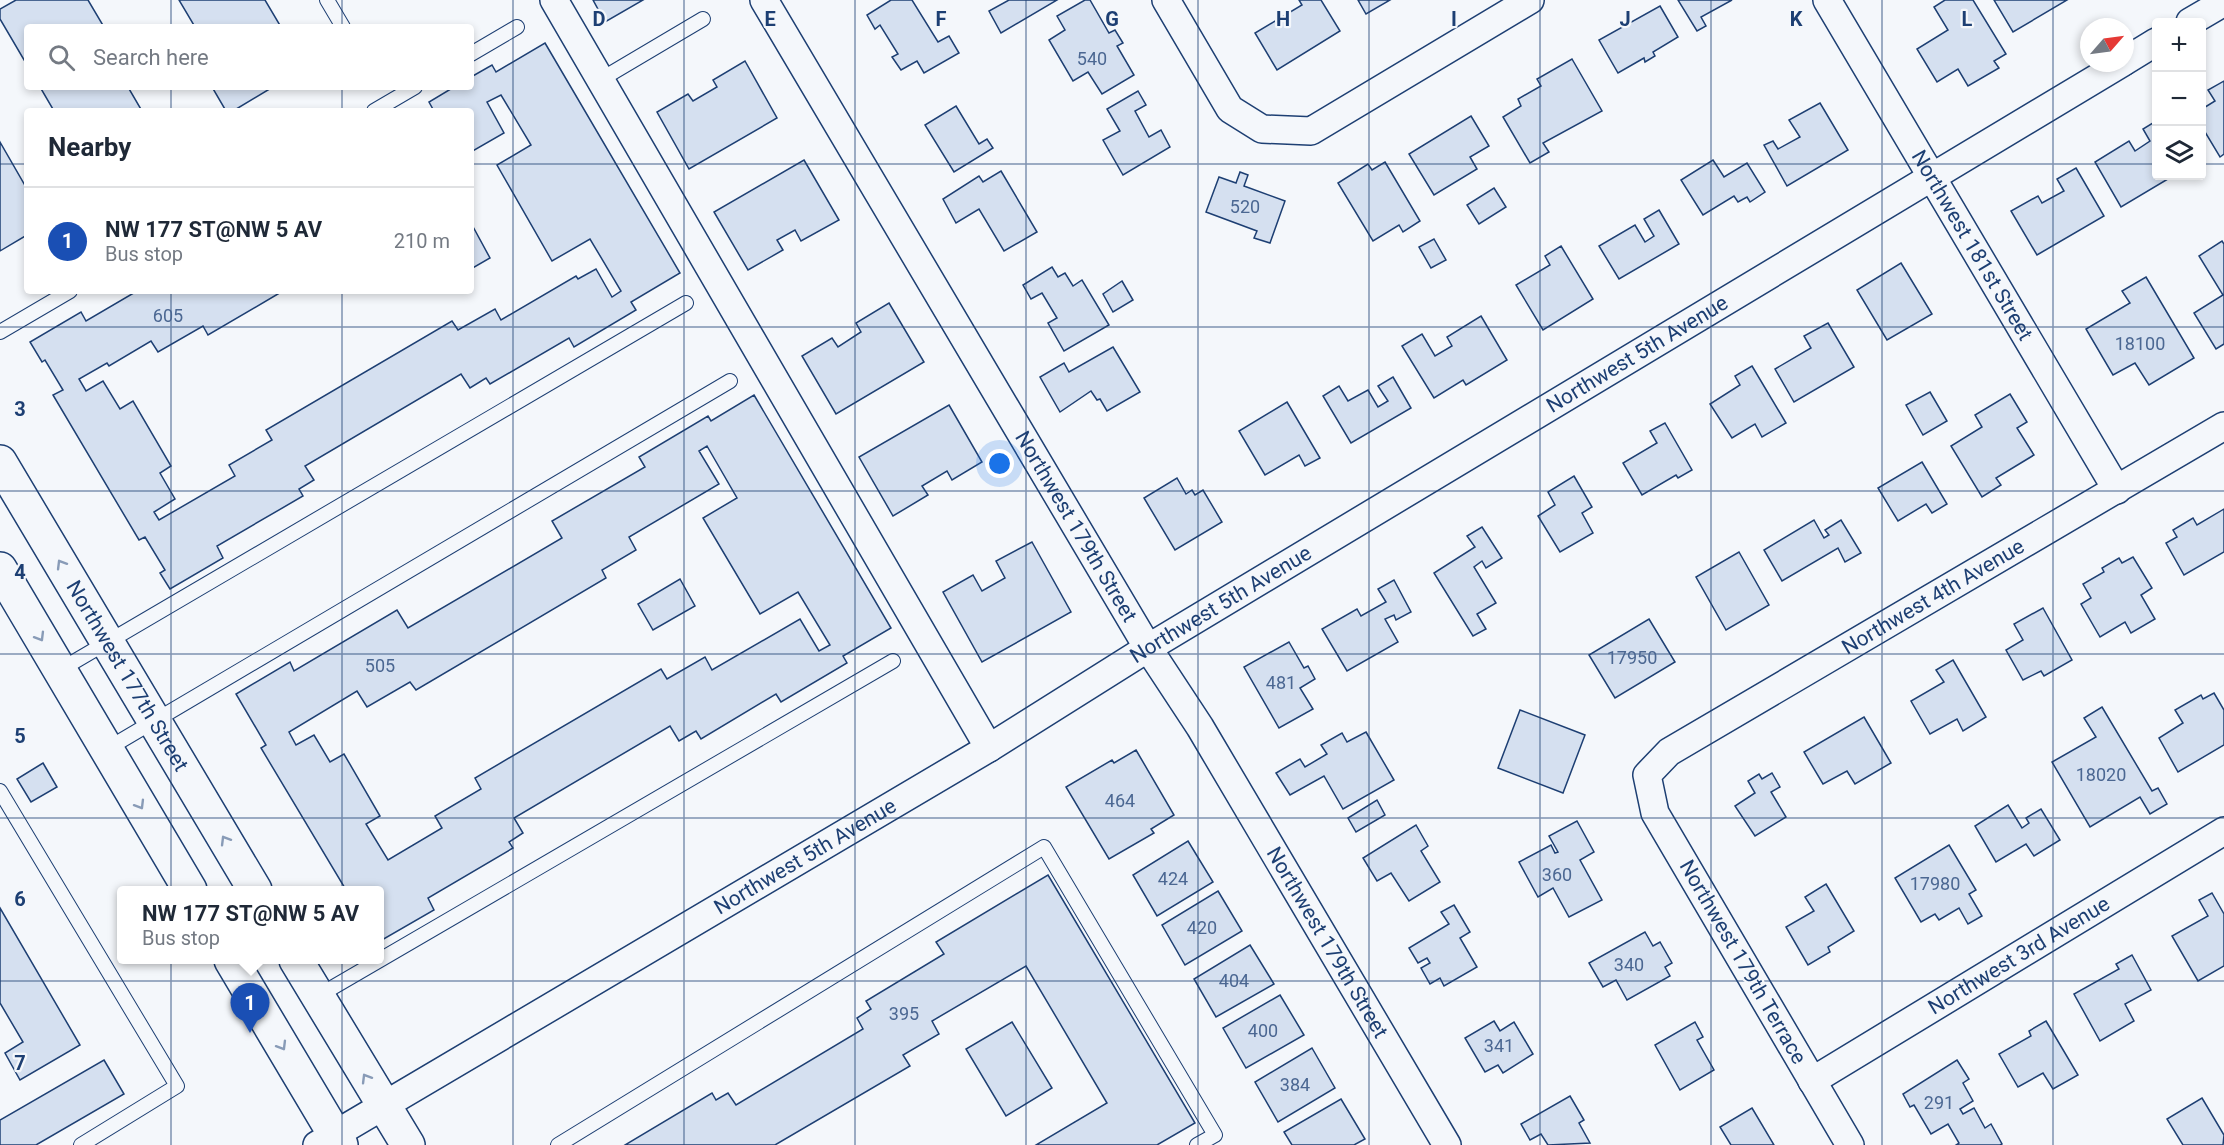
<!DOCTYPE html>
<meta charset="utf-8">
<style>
body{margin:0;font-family:Roboto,sans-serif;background:#f2f2f3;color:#1f2937}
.controls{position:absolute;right:18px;top:18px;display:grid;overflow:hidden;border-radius:6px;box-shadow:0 3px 9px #0003}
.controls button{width:54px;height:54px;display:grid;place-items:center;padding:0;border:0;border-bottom:2px solid #e0e1e3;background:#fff;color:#1f2937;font:30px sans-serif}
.compass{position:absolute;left:2080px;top:18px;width:54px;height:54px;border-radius:50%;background:#fff;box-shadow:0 3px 9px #0003;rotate:62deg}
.you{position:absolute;left:1000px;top:464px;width:21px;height:21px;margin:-15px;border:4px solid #fff;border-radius:50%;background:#1a73e8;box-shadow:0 0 0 9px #1a73e833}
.badge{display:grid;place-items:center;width:39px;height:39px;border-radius:50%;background:#b45309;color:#fff;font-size:20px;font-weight:700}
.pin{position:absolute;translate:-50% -50px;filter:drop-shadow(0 2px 3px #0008)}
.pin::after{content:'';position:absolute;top:32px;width:21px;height:18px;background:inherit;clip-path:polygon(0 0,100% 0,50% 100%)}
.popup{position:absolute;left:117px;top:886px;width:267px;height:78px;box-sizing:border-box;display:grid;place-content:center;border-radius:6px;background:#fff;filter:drop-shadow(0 2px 4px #0005);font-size:20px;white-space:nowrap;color:#747a83}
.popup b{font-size:22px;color:#1f2937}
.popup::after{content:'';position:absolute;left:50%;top:100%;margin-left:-12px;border:12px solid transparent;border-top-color:#fff}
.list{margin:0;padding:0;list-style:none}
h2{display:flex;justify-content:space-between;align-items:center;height:78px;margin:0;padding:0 24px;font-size:26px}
h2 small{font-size:20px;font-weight:400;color:#747a83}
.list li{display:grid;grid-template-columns:39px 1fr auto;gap:18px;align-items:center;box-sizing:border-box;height:108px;padding:0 24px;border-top:2px solid #e0e1e3}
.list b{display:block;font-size:22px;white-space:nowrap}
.list p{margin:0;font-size:20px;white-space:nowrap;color:#747a83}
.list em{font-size:20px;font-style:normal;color:#747a83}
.icon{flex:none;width:33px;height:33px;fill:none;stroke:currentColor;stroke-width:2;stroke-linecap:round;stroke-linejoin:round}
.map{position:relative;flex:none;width:2224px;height:1145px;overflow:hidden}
.search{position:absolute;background:#fff;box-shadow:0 3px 9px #0003;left:24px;top:24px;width:450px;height:66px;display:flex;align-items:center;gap:15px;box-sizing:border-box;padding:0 21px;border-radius:6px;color:#747a83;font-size:22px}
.panel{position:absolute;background:#fff;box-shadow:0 3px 9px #0003;left:24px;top:108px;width:450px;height:186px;border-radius:6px}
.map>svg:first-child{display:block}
.building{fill:#d5e0f0;stroke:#1d3f73;stroke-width:1.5;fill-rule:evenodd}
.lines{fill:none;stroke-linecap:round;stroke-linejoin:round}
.service-casing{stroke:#1d3f73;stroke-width:16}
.minor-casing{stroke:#1d3f73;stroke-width:30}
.tertiary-casing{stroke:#1d3f73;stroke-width:36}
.service{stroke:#f4f7fb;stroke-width:14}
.minor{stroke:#f4f7fb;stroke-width:27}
.tertiary{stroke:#f4f7fb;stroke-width:33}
.oneway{stroke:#889bb7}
.grid{fill:none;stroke:#1d3f73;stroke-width:1.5;stroke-opacity:0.55}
.labels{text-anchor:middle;stroke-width:4.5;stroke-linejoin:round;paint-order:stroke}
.number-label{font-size:18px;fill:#4b6792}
.street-label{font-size:21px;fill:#1d3f73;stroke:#f4f7fb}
.grid-label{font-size:20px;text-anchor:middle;font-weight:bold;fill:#1d3f73;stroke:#f4f7fb;stroke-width:4.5;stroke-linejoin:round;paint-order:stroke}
</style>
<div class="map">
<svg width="2224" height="1145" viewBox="0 0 2224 1145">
<rect width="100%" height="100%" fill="#f4f7fb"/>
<g class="building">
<polygon points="16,0 88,0 104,27 27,27 27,65 0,19 0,9"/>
<polygon points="179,0 265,0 281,27 195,27"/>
<polygon points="593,0 643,0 605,22"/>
<polygon points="891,0 912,0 938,42 949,36 959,53 924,73 917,61 901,70 892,57 898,54 880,25 875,29 867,15"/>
<polygon points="1009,0 1057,0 1001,33 989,11"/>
<polygon points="1085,0 1090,0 1109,33 1115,30 1123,43 1117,46 1134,75 1102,94 1088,72 1073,81 1049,40 1065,30 1057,16"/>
<polygon points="1299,0 1321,0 1340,31 1277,70 1255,33 1302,5"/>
<polygon points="1358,0 1390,0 1366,14"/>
<polygon points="1678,0 1732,0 1701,17 1706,26 1697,31"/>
<polygon points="1945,0 1973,0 2006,54 1994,61 1999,68 1968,86 1958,69 1937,82 1917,49 1948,30 1934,7"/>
<polygon points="1994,0 2067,0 2013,32"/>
<polygon points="1660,6 1678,37 1653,52 1655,56 1645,62 1644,58 1618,73 1599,40"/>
<polygon points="545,43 680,273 631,302 636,310 574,347 569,338 490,384 486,378 470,388 461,374 305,466 314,480 299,489 303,496 217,546 223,558 170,589 160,573 165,570 145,537 139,540 53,395 63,390 45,360 42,362 30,342 81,312 86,321 137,291 283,291 208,335 203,326 158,352 151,341 109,366 107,363 79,379 86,391 103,381 120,409 133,401 171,466 160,473 175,499 154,512 159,520 235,476 229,465 272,440 266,430 452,321 458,330 495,309 501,320 576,276 578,279 596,269 612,297 621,291 590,239 552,261 497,165 531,145 501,95 487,102 504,133 471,152 471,111 434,111 429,102 454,87 471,87 471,77 492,65 496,72"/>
<polygon points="1572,59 1602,111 1543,143 1549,152 1530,163 1503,117 1521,106 1518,99 1541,86 1537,79"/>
<polygon points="745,61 777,118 689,169 657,112 688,94 693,101 717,87 713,80"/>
<polygon points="2224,81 2224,154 2220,157 2202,127 2202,109 2215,101 2208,90"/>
<polygon points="40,87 128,87 142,111 54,111"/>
<polygon points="212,87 273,87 233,111 226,111"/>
<polygon points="1138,91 1146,105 1135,111 1149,137 1161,130 1170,147 1123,175 1103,140 1120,131 1107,109"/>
<polygon points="1820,103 1848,150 1787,186 1764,145 1773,141 1778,149 1800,137 1789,120"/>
<polygon points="956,106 979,144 987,139 993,148 954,172 925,125"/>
<polygon points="1471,116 1489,146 1470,157 1477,169 1434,195 1409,154"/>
<polygon points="2156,121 2156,176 2173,176 2121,207 2095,162 2129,141 2135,151 2150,141 2143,129"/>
<polygon points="0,142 27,189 27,235 0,251"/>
<polygon points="804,160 839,220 801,241 795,230 777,240 783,250 748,270 714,212"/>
<polygon points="1713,160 1724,177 1747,163 1765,192 1750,202 1747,197 1738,202 1734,196 1703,215 1681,180"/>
<polygon points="1385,162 1420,221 1403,232 1399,225 1373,241 1338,183 1368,164 1372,170"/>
<polygon points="2076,168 2104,216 2037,255 2011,211 2038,196 2042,203 2064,191 2057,179"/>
<polygon points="1001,171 1037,232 1004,251 979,209 956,223 943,199 979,176 983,182"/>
<polygon points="1240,172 1248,175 1244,186 1285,201 1270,243 1254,238 1257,231 1206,212 1219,177 1236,183"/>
<polygon points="1494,188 1506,207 1479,224 1467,205"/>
<polygon points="1659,210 1679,244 1619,279 1599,246 1635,225 1645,242 1654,236 1644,219"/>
<polygon points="471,223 490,258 471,269"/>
<polygon points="1434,239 1446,260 1431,268 1419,247"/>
<polygon points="2222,241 2224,244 2224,344 2216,349 2194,313 2223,295 2199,256"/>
<polygon points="1561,246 1593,299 1543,330 1516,285 1550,265 1545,256"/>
<polygon points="1901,263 1932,314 1887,340 1857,290"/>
<polygon points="1052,267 1058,277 1065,273 1073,286 1082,280 1109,325 1064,351 1048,323 1057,318 1042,293 1031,299 1023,285"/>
<polygon points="2146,277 2194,358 2149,385 2135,363 2113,375 2086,329 2130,303 2122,291"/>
<polygon points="1122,281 1133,300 1113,312 1103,294"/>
<polygon points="889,303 924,362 836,414 802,356 832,338 838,347 861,332 856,323"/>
<polygon points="1481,316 1507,360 1466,385 1463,380 1434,398 1402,346 1422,334 1435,356 1452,346 1447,337"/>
<polygon points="1828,323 1854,367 1794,402 1775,369 1811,348 1804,336"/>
<polygon points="1113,347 1140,392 1107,411 1100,399 1097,400 1091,391 1060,412 1040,377 1064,363 1069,372"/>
<polygon points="1752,366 1786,423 1762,437 1755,424 1732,438 1710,404 1740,385 1735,376"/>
<polygon points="1393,377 1411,408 1351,443 1323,396 1339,386 1348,401 1368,390 1378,407 1388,401 1378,386"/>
<polygon points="1930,392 1947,421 1923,435 1906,405"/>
<polygon points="2010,394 2027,422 2017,428 2034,455 1996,478 2001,485 1982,497 1951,446 1982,427 1975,415"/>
<path d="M754,395L891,628L843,656L847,663L781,702L776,694L701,739L696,731L679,741L670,726L514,818L523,833L509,842L513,848L428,898L434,910L382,940L379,934V890H346L261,748L266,745L236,694L290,662L294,671L397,610L408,628L562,538L552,521L645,467L639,457L708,416L711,421ZM707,446L737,498L703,518L760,614L798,592L830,645L819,651L800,619L712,670L705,657L667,679L661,669L475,778L481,789L435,816L442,828L388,860L366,824L380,816L344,754L330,762L314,735L296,745L289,732L357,691L367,707L410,682L416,690L606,578L602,570L636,550L629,537L719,484L699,451Z"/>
<polygon points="1287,402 1320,458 1305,466 1299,455 1265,475 1239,431"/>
<polygon points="949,405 982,462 952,480 947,471 922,486 928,495 893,516 859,457"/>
<polygon points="1665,423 1692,470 1678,478 1676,475 1642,495 1623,463 1657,443 1650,431"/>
<polygon points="1922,462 1947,504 1932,513 1926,504 1898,521 1878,488"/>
<polygon points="1574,476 1592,507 1582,513 1593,533 1560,552 1538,516 1555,505 1548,492"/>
<polygon points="1177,478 1186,494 1192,490 1195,495 1203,490 1222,522 1175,550 1144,498"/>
<polygon points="2224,509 2224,552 2184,575 2166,543 2177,537 2173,530 2193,518 2197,525"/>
<polygon points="1814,520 1824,538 1829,535 1825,530 1841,520 1861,553 1845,562 1838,548 1782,581 1764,550"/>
<polygon points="1482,527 1502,558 1486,568 1482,561 1474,567 1496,603 1477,614 1486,629 1473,636 1434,573 1475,547 1467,536"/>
<polygon points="1032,542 1071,612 982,662 943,592 973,575 982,591 1005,578 996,561"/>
<polygon points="1739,552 1769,605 1726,630 1696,577"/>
<polygon points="2133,557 2152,588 2141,595 2155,619 2131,633 2125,622 2100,637 2081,604 2091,598 2083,584 2104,572 2102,568 2119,558 2122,563"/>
<polygon points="680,579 695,606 653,630 638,604"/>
<polygon points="1394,580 1411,612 1396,620 1394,615 1385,619 1398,642 1347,671 1322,629 1357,609 1361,616 1386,602 1378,589"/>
<polygon points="2043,608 2072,660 2044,676 2041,671 2023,680 2006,650 2023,640 2014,624"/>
<polygon points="1649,619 1675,662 1615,698 1589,655"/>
<polygon points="1289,642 1304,668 1308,666 1315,679 1300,688 1313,709 1279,728 1244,667"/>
<polygon points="1953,660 1986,717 1963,731 1957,719 1930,734 1911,701 1944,682 1936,670"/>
<polygon points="2214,693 2224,710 2224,745 2178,772 2159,738 2183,723 2175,710 2201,695 2203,699"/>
<polygon points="2102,707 2152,791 2158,788 2167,804 2150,814 2140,797 2090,827 2052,762 2096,737 2084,718"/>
<polygon points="1520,710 1585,735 1563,793 1498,768"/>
<polygon points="1864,717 1891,763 1855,784 1847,771 1823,784 1804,752"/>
<polygon points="1366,732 1394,780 1343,809 1324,776 1290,795 1276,773 1300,759 1305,767 1327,754 1321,745 1342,733 1347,742"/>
<polygon points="1136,750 1174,815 1151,829 1154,833 1109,859 1066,787 1112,760 1114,763"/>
<polygon points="43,763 57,787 31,802 17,779"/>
<polygon points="1772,773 1780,787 1771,792 1786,817 1755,836 1735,806 1755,793 1748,781 1759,774 1762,779"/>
<polygon points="1377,800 1385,815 1356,832 1348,818"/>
<polygon points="2008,805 2022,828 2029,823 2026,818 2041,809 2060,840 2034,856 2026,844 1996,862 1975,826"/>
<polygon points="1577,821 1594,852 1580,860 1602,900 1569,917 1553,888 1538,897 1519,862 1551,845 1555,853 1558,852 1549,836"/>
<polygon points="1416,825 1428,846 1421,851 1440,882 1409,901 1391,873 1377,881 1363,858"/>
<polygon points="1188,841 1213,882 1157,916 1133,875"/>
<polygon points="1949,845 1976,890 1969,894 1982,916 1968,924 1959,908 1939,920 1935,914 1921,922 1895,878"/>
<polygon points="1048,875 1195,1123 1157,1145 1036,1145 1107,1103 1026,966 932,1021 939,1034 903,1055 910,1066 775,1145 625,1145 712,1093 716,1100 728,1093 736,1105 863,1029 857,1018 871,1009 866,1001 944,954 936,942"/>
<polygon points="1826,884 1854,931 1828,947 1830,952 1808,965 1786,927 1814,911 1805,897"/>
<polygon points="1218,891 1242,931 1185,965 1162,925"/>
<polygon points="2212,893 2224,914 2224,966 2198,981 2172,936 2208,916 2199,900"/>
<polygon points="1454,905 1470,932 1460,938 1477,967 1444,986 1440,978 1430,984 1421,968 1430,963 1427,958 1418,963 1409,948 1449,924 1441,912"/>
<polygon points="0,908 80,1045 20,1080 5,1053 23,1042 0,1003"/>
<polygon points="1645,932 1653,946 1660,942 1672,963 1665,967 1670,976 1627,1000 1616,980 1603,987 1589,963"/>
<polygon points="1250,945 1274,984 1216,1017 1194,979"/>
<polygon points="2132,955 2151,990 2125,1004 2134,1021 2100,1041 2074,994 2119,969 2116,964"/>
<polygon points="1280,995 1304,1035 1246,1068 1223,1028"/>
<polygon points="1494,1021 1500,1031 1514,1022 1533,1054 1503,1073 1498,1065 1485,1072 1465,1038"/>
<polygon points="2046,1021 2078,1075 2053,1089 2043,1073 2018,1087 1999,1054 2031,1036 2029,1031"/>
<polygon points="1012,1022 1052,1088 1006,1116 966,1049"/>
<polygon points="1695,1022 1703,1037 1697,1040 1714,1070 1680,1090 1655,1045"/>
<polygon points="1312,1048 1335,1088 1278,1122 1255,1082"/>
<polygon points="104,1060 124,1094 36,1145 0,1145 0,1120"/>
<polygon points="1957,1060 1969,1079 1963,1083 1973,1101 1960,1109 1963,1114 1974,1108 1985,1128 1991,1124 2002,1144 2000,1145 1956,1145 1959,1143 1948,1124 1931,1134 1914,1105 1910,1107 1903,1094"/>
<polygon points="1570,1096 1584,1120 1579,1123 1590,1143 1548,1145 1541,1134 1530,1140 1521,1124"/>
<polygon points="2202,1098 2224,1135 2223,1145 2183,1145 2167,1119"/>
<polygon points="1341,1099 1365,1139 1354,1145 1292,1145 1284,1132"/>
<polygon points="1752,1108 1774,1145 1731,1145 1720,1127"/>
</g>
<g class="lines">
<g class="service-casing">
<g id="service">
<polyline points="327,0 343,27"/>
<polyline points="471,54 517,27"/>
<polyline points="600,80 703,19"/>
<polyline points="374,111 415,87"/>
<polyline points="0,332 70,291"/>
<polyline points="60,670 686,303"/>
<polyline points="107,749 730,381"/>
<polyline points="0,791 177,1086 81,1145"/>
<polyline points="318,996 893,661"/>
<polyline points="558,1145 1044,847 1215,1135 1197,1145"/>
</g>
</g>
<g class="minor-casing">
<g id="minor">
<polyline points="554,0 989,748"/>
<path id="s1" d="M764,0L1148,648L1200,727L1447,1145"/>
<polyline points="1166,0 1230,109 1262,129 1311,131 1530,0"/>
<path id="s2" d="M1827,0L2117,490"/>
<polyline points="2190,22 2224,2"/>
<polyline points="2125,61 2156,42"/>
<path id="s3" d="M1812,1081L2224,831"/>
<path id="s4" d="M317,1145L989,748L1148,648L2122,63"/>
<path id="s5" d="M1850,1145L1655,813L1647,775L1669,752L2224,426"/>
</g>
</g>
<g class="tertiary-casing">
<g id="tertiary">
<path id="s6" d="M0,462L255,890"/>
<polyline points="0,569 190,890"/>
<polyline points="231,960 341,1145"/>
<polyline points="296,960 408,1145"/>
</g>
</g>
<use href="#service" class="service"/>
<use href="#minor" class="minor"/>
<use href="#tertiary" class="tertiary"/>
</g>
<defs><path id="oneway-chevron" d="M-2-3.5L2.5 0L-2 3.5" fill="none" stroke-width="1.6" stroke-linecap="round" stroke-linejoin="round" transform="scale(1.5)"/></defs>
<g class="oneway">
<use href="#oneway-chevron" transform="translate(61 564) rotate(-121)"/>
<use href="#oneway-chevron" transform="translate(40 637) rotate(59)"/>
<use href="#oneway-chevron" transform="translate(140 805) rotate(59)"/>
<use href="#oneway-chevron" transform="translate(225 840) rotate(-121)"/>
<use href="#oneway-chevron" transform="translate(282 1046) rotate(59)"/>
<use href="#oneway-chevron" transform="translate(366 1078) rotate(-121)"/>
</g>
<path class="grid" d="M171,0V27M342,0V27M513,0V1145M684,0V1145M855,0V1145M1026,0V1145M1198,0V1145M1369,0V1145M1540,0V1145M1711,0V1145M1882,0V1145M2053,0V1145M171,87V111M342,87V111M0,164H27M471,164H2156M2202,164H2224M171,291V1145M342,291V1145M0,327H2224M0,491H2224M0,654H2224M0,818H2224M0,981H2224"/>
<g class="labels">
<g class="number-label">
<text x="1092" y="65">540</text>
<text x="1245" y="213">520</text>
<text x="168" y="322">605</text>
<text x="2140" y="350">18100</text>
<text x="1632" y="664">17950</text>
<text x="380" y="672">505</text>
<text x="1281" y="689">481</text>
<text x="2101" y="781">18020</text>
<text x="1120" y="807">464</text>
<text x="1557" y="881">360</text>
<text x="1173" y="885">424</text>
<text x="1935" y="890">17980</text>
<text x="1202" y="934">420</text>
<text x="1629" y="971">340</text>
<text x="1234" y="987">404</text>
<text x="904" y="1020">395</text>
<text x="1263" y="1037">400</text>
<text x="1499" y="1052">341</text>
<text x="1295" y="1091">384</text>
<text x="1939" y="1109">291</text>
</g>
<g class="street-label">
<text dy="7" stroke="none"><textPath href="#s2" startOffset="285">Northwest 181st Street</textPath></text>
<text dy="7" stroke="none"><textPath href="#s4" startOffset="1539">Northwest 5th Avenue</textPath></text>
<text dy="7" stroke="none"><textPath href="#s1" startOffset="612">Northwest 179th Street</textPath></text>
<text dy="7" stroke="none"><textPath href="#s5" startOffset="762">Northwest 4th Avenue</textPath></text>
<text dy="7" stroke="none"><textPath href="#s4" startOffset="1053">Northwest 5th Avenue</textPath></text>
<text dy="7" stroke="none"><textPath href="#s6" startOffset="249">Northwest 177th Street</textPath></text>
<text dy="7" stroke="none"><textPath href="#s4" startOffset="567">Northwest 5th Avenue</textPath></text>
<text dy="7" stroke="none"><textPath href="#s1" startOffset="1098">Northwest 179th Street</textPath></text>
<text dy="7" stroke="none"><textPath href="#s3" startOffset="242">Northwest 3rd Avenue</textPath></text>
<text transform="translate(1743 962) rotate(60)" y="7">Northwest 179th Terrace</text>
</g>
</g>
<g class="grid-label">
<text x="599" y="26">D</text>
<text x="770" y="26">E</text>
<text x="941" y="26">F</text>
<text x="1112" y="26">G</text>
<text x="1283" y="26">H</text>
<text x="1454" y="26">I</text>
<text x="1625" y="26">J</text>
<text x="1796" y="26">K</text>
<text x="1967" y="26">L</text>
<text x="20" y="416">3</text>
<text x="20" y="579">4</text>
<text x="20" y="743">5</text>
<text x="20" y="906">6</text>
<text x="20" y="1070">7</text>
</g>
</svg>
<div class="controls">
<button>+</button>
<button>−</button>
<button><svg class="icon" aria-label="layers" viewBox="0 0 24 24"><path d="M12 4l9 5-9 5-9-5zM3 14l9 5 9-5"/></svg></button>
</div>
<svg class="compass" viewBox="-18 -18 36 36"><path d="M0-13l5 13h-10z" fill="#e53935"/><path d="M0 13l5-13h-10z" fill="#747a83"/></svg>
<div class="you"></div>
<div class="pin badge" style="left:250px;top:1033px;background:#1a4fb4">1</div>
<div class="popup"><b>NW 177 ST@NW 5 AV</b>Bus stop</div>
<div class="search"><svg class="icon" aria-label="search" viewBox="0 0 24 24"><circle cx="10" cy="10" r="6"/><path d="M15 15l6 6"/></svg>Search here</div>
<section class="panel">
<h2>Nearby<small></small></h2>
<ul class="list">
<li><span class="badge" style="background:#1a4fb4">1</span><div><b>NW 177 ST@NW 5 AV</b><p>Bus stop</p></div><em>210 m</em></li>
</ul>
</section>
</div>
